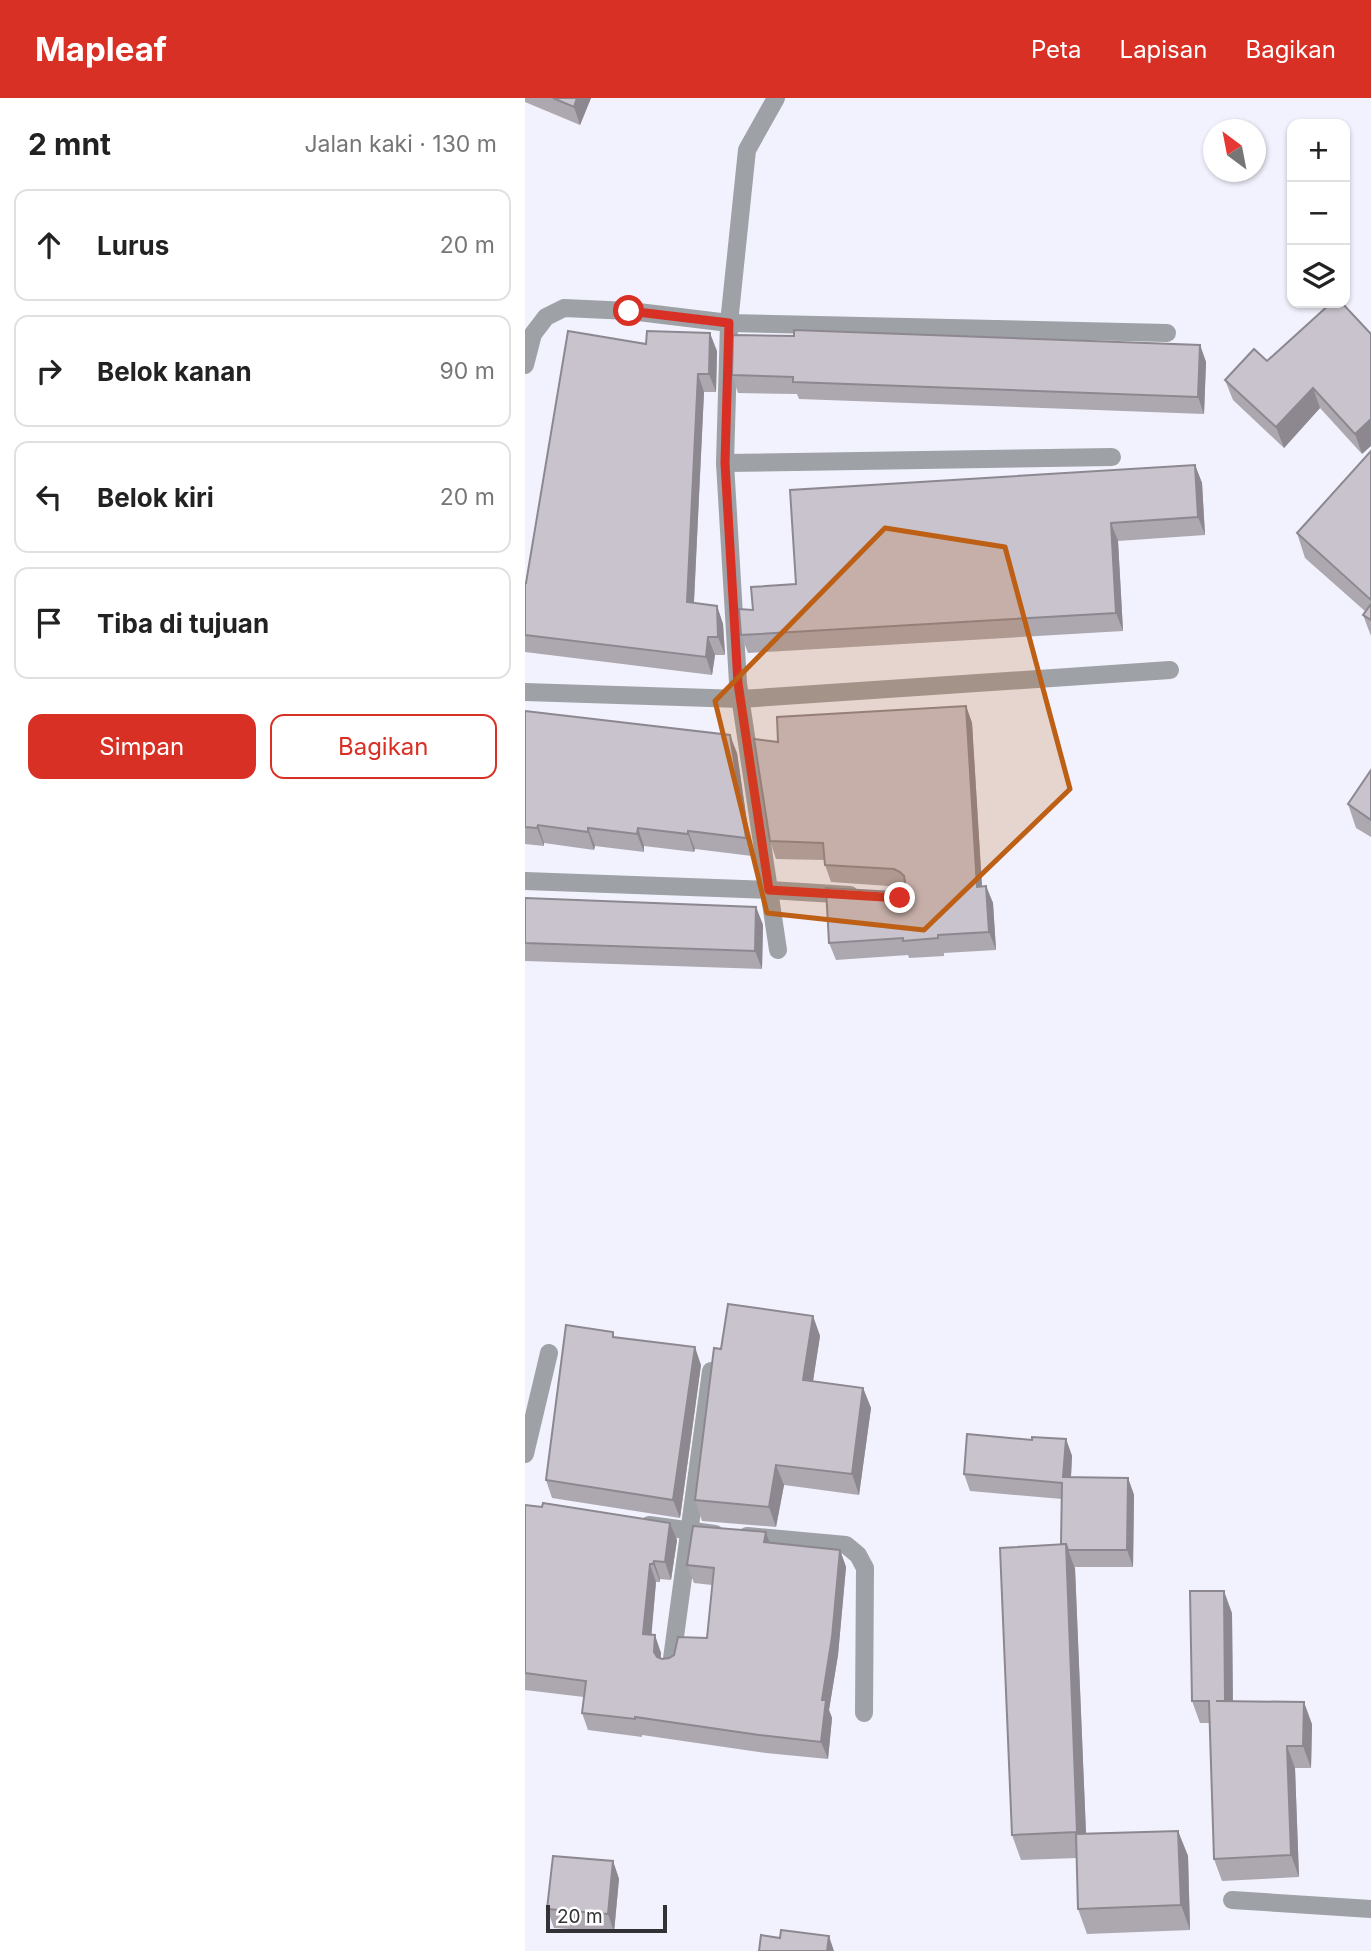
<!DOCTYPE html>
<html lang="id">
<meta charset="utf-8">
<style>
body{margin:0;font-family:Inter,sans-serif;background:#f2f2f2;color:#222}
.controls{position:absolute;right:21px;top:21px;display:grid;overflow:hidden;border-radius:14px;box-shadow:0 2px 5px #0004}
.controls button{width:63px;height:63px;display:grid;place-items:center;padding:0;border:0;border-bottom:2px solid #e0e0e0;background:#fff;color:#222;font:35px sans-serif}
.compass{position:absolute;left:678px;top:21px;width:63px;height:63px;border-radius:50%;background:#fff;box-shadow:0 2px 5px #0004;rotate:328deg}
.scale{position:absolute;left:21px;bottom:18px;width:121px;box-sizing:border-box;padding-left:7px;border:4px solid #313136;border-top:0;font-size:19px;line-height:24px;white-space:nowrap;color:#313136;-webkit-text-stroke:5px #fff;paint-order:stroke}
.stop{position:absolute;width:21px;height:21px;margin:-16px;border:5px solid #d93025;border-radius:50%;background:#fff}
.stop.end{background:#d93025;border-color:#fff;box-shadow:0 2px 7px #0008}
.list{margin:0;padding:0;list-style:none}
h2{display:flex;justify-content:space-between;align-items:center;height:91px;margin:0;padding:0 28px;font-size:30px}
h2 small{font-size:23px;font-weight:400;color:#767676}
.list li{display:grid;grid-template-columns:46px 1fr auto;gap:21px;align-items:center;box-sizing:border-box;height:112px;margin:0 14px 14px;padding:0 14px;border:2px solid #e0e0e0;border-radius:14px}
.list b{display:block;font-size:26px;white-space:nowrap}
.list em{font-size:23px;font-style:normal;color:#767676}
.actions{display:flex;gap:14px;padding:21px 28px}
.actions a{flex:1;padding:16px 0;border:2px solid #d93025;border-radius:14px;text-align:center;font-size:24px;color:#d93025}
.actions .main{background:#d93025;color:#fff}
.icon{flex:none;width:38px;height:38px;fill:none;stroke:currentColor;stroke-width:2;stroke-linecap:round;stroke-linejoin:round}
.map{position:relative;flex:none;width:846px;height:1853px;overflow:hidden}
header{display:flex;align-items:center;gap:42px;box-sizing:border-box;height:98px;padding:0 35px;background:#d93025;color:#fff}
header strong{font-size:33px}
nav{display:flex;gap:38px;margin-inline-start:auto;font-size:24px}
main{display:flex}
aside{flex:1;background:#fff}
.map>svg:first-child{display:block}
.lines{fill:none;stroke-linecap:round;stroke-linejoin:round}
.minor{stroke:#9ea1a5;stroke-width:18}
.wall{fill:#ada8b0}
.shaded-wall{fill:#8d8890}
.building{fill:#c9c3cd;stroke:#8d8890;stroke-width:2}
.route{stroke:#d93025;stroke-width:9}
.marked{fill:#bd5f14;fill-opacity:0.2;stroke:#bd5f14;stroke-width:5;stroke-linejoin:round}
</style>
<header>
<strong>Mapleaf</strong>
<nav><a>Peta</a><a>Lapisan</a><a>Bagikan</a></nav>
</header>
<main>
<aside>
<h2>2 mnt<small>Jalan kaki · 130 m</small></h2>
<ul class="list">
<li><svg class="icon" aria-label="ahead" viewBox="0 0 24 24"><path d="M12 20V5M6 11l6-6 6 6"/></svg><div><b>Lurus</b></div><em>20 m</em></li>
<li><svg class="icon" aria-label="right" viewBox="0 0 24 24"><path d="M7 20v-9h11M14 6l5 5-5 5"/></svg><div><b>Belok kanan</b></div><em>90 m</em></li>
<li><svg class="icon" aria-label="left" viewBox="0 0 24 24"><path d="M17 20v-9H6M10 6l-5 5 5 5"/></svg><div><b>Belok kiri</b></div><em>20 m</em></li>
<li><svg class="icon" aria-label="arrive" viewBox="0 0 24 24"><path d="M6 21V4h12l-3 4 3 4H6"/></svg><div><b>Tiba di tujuan</b></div></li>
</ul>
<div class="actions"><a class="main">Simpan</a><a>Bagikan</a></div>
</aside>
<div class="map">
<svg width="846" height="1853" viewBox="0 0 846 1853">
<rect width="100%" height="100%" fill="#f1f2fd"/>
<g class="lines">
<g class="minor">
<polyline points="251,0 222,52 204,225 200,365 213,585 253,852"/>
<polyline points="0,267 8,236 21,219 39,210 105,213 204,225 642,235"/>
<polyline points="200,365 587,359"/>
<polyline points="0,594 216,601 645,572"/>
<polyline points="0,783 245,792 325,797"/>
<polyline points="0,1356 24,1255"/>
<polyline points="124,1427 190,1436"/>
<polyline points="222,1438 321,1447 333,1457 340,1470 339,1615"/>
<polyline points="146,1568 186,1273"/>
<polyline points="707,1802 846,1811"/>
</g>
</g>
<g class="wall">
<polygon points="0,0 66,0 55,27 0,4"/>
<polygon points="806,205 837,356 795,310 759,350 708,302 700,282 742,263"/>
<polygon points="121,246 192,253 191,294 179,294 169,505 192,508 198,526 200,557 190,557 187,577 0,554 0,485 1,485"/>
<polygon points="675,247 681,264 679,316 274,301 272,296 213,295 207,277"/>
<polygon points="846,353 846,538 838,517 841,514 780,460 772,435"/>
<polygon points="670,367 677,385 680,437 593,443 598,533 223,555 216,537 271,486"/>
<polygon points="441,608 447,625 457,788 461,788 468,805 471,852 419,855 419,858 384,860 383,857 311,862 304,845 369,794 378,789 306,784 300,767 299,762 251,761 245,743 253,644"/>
<polygon points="0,613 212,655 227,758 170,751 169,754 119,748 119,754 70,748 69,752 19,745 19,748 0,746"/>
<polygon points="846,672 846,739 831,730 823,706"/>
<polygon points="0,800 231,809 238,827 237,871 0,863"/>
<polygon points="288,1218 295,1238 288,1283 338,1290 346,1310 334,1397 259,1387 251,1429 177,1423 170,1402 196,1251"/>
<polygon points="90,1239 176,1267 155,1420 27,1400 21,1382"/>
<polygon points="541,1341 547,1358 546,1379 603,1380 609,1397 608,1469 550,1469 561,1736 653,1733 663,1758 665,1832 562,1836 553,1811 552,1760 496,1762 487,1737 536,1446 537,1401 445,1393 439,1376 507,1342"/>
<polygon points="0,1407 145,1425 152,1442 146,1482 135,1481 135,1484 131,1484 126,1537 136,1555 136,1561 137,1561 144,1560 182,1540 187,1487 169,1485 162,1467 241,1434 244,1444 315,1452 321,1469 313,1557 304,1612 307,1620 303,1661 241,1655 117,1637 117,1639 63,1632 57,1615 59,1599 0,1592"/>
<polygon points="707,1515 708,1603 787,1626 786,1670 770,1670 774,1779 697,1783 689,1761 685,1625 675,1625 667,1603"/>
<polygon points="88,1763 94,1781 89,1834 29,1830 22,1811"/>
</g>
<g class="shaded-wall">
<polygon points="52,0 66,0 55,27 49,9"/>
<polygon points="185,235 192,253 191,294 184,276"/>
<polygon points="675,247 681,264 679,316 673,299"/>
<polygon points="173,276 179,294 168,522 162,504"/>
<polygon points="788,290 795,310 759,350 751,329"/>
<polygon points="846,321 846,348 837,356 830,336"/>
<polygon points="670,367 677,385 680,437 673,419"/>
<polygon points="586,425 593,443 598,533 591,515"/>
<polygon points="192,508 198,526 200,557 193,539"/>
<polygon points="183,539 190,557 187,577 181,559"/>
<polygon points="441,608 447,625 458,806 452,789"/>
<polygon points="205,637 212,655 227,758 221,740"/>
<polygon points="13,727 19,745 19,748 12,730"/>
<polygon points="63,730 70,748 69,752 63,734"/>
<polygon points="113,730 119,748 119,754 112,736"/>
<polygon points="163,733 170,751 169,754 163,736"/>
<polygon points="461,788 468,805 471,852 464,834"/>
<polygon points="231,809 238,827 237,871 230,853"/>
<polygon points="288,1218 295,1238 285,1302 278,1282"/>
<polygon points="170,1249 176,1267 155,1420 148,1402"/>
<polygon points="338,1290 346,1310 334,1397 327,1376"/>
<polygon points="541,1341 547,1358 545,1396 538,1379"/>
<polygon points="251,1367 259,1387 251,1429 244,1409"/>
<polygon points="603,1380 609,1397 608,1469 602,1452"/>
<polygon points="145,1425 152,1442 146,1482 140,1464"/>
<polygon points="241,1434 247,1452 239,1444"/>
<polygon points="541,1446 550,1471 562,1759 552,1734"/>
<polygon points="315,1452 321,1469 313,1557 304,1612 307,1620 303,1661 296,1644 297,1602"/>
<polygon points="129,1463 135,1481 135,1484 128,1466"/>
<polygon points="125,1466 131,1484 125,1554 118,1536"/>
<polygon points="699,1493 707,1515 708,1625 700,1603"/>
<polygon points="130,1537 136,1555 135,1572 129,1554"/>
<polygon points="779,1604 787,1626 786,1670 778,1648"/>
<polygon points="762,1648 770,1670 774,1779 766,1757"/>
<polygon points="653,1733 663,1758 665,1832 656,1807"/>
<polygon points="88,1763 94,1781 89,1834 83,1816"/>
<polygon points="304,1838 309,1853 302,1853"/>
</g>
<g class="building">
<polygon points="28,0 52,0 49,9"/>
<polygon points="806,205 817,205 846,236 846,321 830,336 788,290 751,329 700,282 729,251 742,263"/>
<polygon points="269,232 675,247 673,299 268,284 268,279 207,277 208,237 269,238"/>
<polygon points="43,233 121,246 122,233 185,235 184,276 173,276 162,504 192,508 193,539 183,539 181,559 0,537 0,485 1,485"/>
<polygon points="846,353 846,502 772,435"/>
<polygon points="670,367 673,419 586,425 591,515 216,537 214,511 228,512 226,489 271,486 265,392"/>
<polygon points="846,506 846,522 838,517"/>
<polygon points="441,608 452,789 461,788 464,834 413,837 413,840 378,843 378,840 304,845 301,790 369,794 378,789 380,784 379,778 375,774 369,771 300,767 298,745 245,743 229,641 253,644 252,619"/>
<polygon points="0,613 205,637 221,740 163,733 163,736 113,730 112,736 63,730 63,734 13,727 12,730 0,729"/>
<polygon points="846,672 846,722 823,706"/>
<polygon points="0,800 231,809 230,853 0,845"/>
<polygon points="203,1206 288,1218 278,1282 338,1290 327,1376 251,1367 244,1409 170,1402 189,1250 196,1251"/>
<polygon points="41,1227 88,1234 88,1239 170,1249 148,1402 21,1382"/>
<polygon points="442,1336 507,1342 507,1339 541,1341 538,1379 603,1380 602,1452 543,1452 541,1446 536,1446 537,1385 439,1376"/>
<polygon points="18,1405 145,1425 140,1464 129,1463 128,1466 125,1466 118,1536 130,1537 129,1554 132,1559 137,1561 144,1560 149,1557 153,1539 182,1540 189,1470 162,1467 168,1428 241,1434 239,1444 315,1452 307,1539 297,1602 301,1602 296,1644 234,1637 110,1619 110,1621 57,1615 61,1583 0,1575 0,1407 17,1409"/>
<polygon points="541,1446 552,1734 487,1737 475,1450"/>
<polygon points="665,1493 699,1493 700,1603 691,1603 779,1604 778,1648 762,1648 766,1757 689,1761 684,1603 667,1603"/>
<polygon points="653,1733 656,1807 553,1811 551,1736"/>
<polygon points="28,1758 88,1763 83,1816 22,1811"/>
<polygon points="256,1832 304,1838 302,1853 234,1853 236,1837 255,1840"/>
</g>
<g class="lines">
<polyline class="route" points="104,213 204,225 200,365 213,585 244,792 375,800"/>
</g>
<path class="marked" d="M360,430L480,449L545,691L399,832L242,815L190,603Z"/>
</svg>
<div class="controls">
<button>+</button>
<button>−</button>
<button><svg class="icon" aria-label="layers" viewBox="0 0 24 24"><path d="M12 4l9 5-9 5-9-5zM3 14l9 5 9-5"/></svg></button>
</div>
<svg class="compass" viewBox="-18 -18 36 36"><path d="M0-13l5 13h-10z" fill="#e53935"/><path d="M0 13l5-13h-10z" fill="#767676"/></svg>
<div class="scale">20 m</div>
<div class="stop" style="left:104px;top:213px"></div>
<div class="stop end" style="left:375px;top:800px"></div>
</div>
</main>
